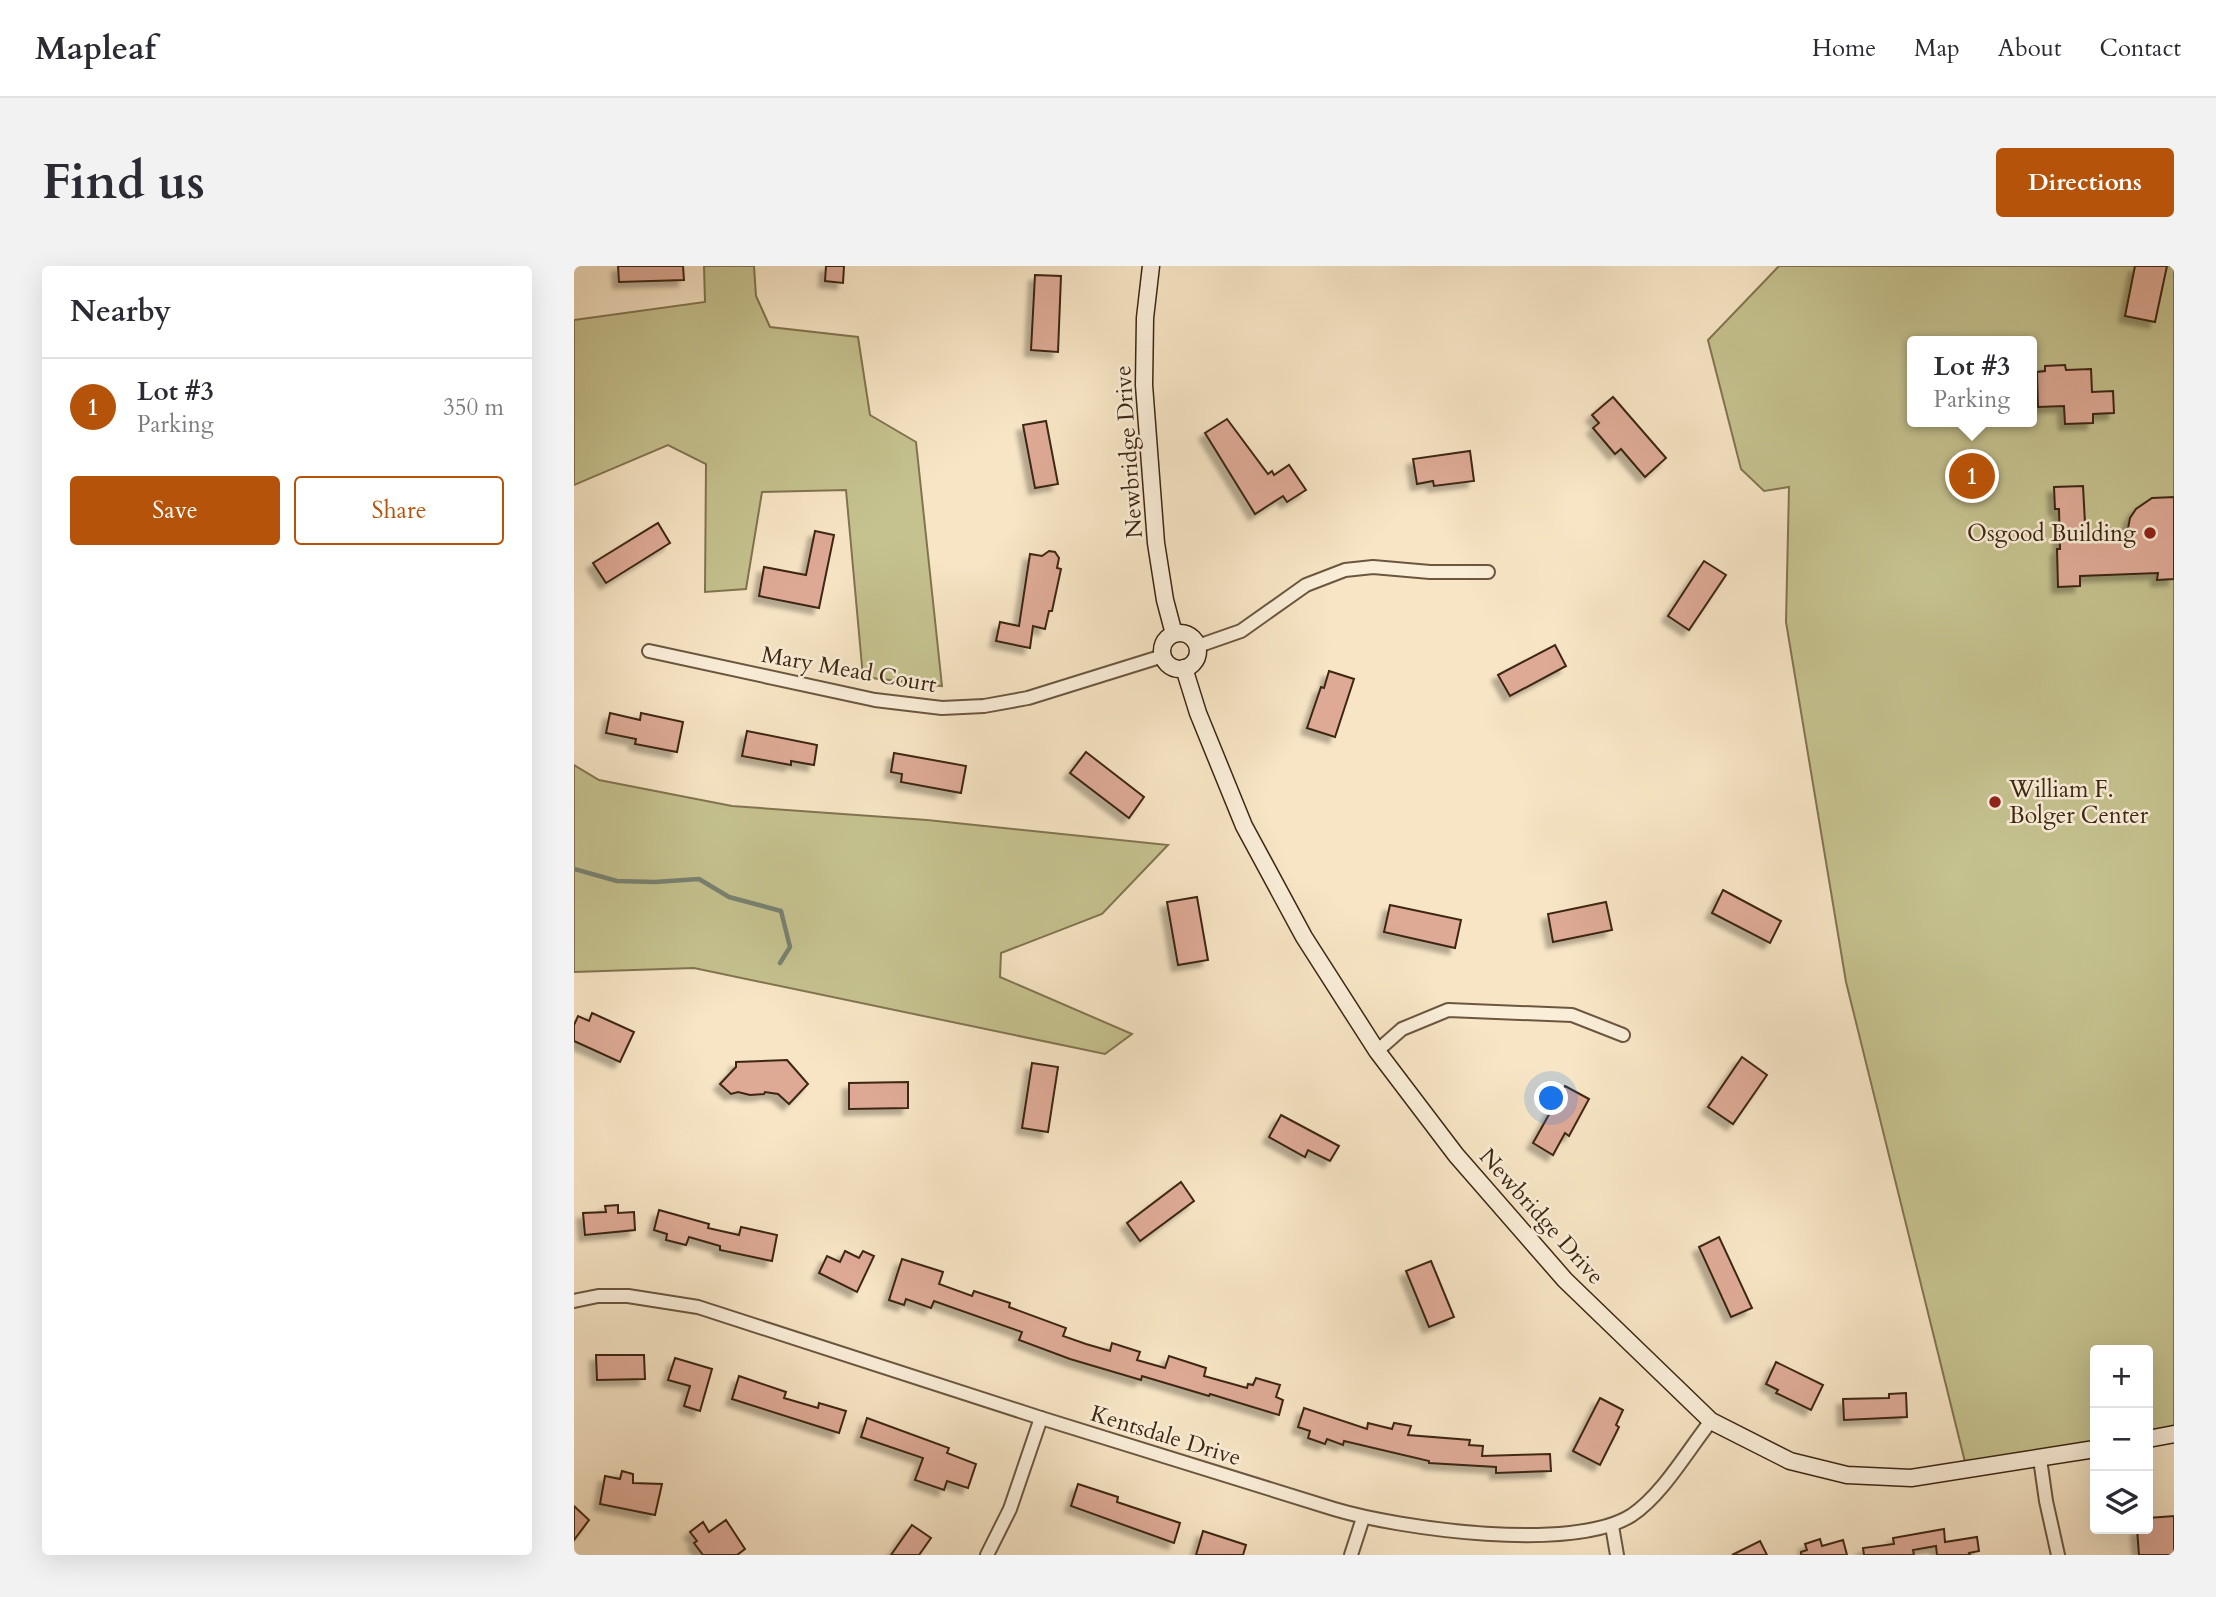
<!DOCTYPE html>
<meta charset="utf-8">
<style>
body{margin:0;font-family:Cardo,serif;background:#f2f2f3;color:#2b2b33}
.controls{position:absolute;right:21px;bottom:21px;display:grid;overflow:hidden;border-radius:7px;box-shadow:0 7px 28px #0002}
.controls button{width:63px;height:63px;display:grid;place-items:center;padding:0;border:0;border-bottom:2px solid #e1e1e2;background:#fff;color:#2b2b33;font:35px sans-serif}
.you{position:absolute;left:978px;top:833px;width:24px;height:24px;margin:-18px;border:5px solid #fff;border-radius:50%;background:#1a73e8;box-shadow:0 0 0 10px #1a73e833}
.badge{display:grid;place-items:center;width:46px;height:46px;border-radius:50%;background:#b45309;color:#fff;font-size:23px;font-weight:700}
.pin{position:absolute;translate:-50% -50%;border:4px solid #fff;box-shadow:0 2px 7px #0006}
.popup{position:absolute;left:1333px;top:70px;width:130px;height:91px;box-sizing:border-box;display:grid;place-content:center;border-radius:7px;background:#fff;filter:drop-shadow(0 2px 5px #0005);font-size:23px;white-space:nowrap;color:#7c7c81}
.popup b{font-size:26px;color:#2b2b33}
.popup::after{content:'';position:absolute;left:50%;top:100%;margin-left:-14px;border:14px solid transparent;border-top-color:#fff}
.list{margin:0;padding:0;list-style:none}
h2{display:flex;justify-content:space-between;align-items:center;height:91px;margin:0;padding:0 28px;font-size:30px}
h2 small{font-size:23px;font-weight:400;color:#7c7c81}
.list li{display:grid;grid-template-columns:46px 1fr auto;gap:21px;align-items:center;box-sizing:border-box;height:98px;padding:0 28px;border-top:2px solid #e1e1e2}
.list b{display:block;font-size:26px;white-space:nowrap}
.list p{margin:0;font-size:23px;white-space:nowrap;color:#7c7c81}
.list em{font-size:23px;font-style:normal;color:#7c7c81}
.actions{display:flex;gap:14px;padding:21px 28px}
.actions a{flex:1;padding:16px 0;border:2px solid #b45309;border-radius:7px;text-align:center;font-size:24px;color:#b45309}
.actions .main{background:#b45309;color:#fff}
.icon{flex:none;width:38px;height:38px;fill:none;stroke:currentColor;stroke-width:2;stroke-linecap:round;stroke-linejoin:round}
.map{position:relative;flex:none;width:1600px;height:1289px;overflow:hidden;border-radius:7px}
header{display:flex;align-items:center;gap:42px;box-sizing:border-box;height:98px;padding:0 35px;background:#fff;border-bottom:2px solid #e1e1e2}
header strong{font-size:33px}
nav{display:flex;gap:38px;margin-inline-start:auto;font-size:24px}
.intro{display:flex;align-items:center;justify-content:space-between;box-sizing:border-box;height:168px;padding:0 42px}
h1{margin:0;font-size:49px}
.button{padding:18px 32px;border-radius:7px;background:#b45309;color:#fff;font-size:24px;font-weight:700}
main{display:flex;gap:42px;padding:0 42px}
aside{flex:1;background:#fff;border-radius:7px;box-shadow:0 7px 28px #0002}
.map>svg:first-child{display:block}
.green{fill:#c5c28f;stroke:#827450;stroke-width:2;fill-rule:evenodd}
.lines{fill:none;stroke-linecap:round;stroke-linejoin:round}
.stream{stroke:#788271;stroke-width:4.5}
.building{fill:#deaa96;stroke:#3e2612;stroke-width:2;filter:url(#shadow)}
.street-casing{stroke:#6c563f;stroke-width:16}
.secondary-casing{stroke:#3e2612;stroke-width:19}
.street{stroke:#faeed9;stroke-width:12}
.secondary{stroke:#faeed9;stroke-width:16}
.poi-dot{fill:#8f2418;stroke:#faeed9;stroke-width:2.5}
.labels{text-anchor:middle;stroke-width:5;stroke-linejoin:round;paint-order:stroke}
.street-label{font-size:23px;fill:#3e2612;stroke:#faeed9}
.poi-label{font-size:23px;fill:#3e2612;stroke:#faeed9;text-anchor:end}
</style>
<header>
<strong>Mapleaf</strong>
<nav><a>Home</a><a>Map</a><a>About</a><a>Contact</a></nav>
</header>
<div class="intro"><h1>Find us</h1><a class="button">Directions</a></div>
<main>
<aside>
<h2>Nearby<small></small></h2>
<ul class="list">
<li><span class="badge">1</span><div><b>Lot #3</b><p>Parking</p></div><em>350 m</em></li>
</ul>
<div class="actions"><a class="main">Save</a><a>Share</a></div>
</aside>
<div class="map">
<svg width="1600" height="1289" viewBox="0 0 1600 1289">
<defs>
<filter id="shadow"><feDropShadow dx="-6" dy="6" stdDeviation="2" flood-color="#0004"/></filter>
</defs>
<rect width="100%" height="100%" fill="#f7e5c5"/>
<filter id="stains"><feTurbulence type="fractalNoise" baseFrequency=".00286" numOctaves="4"/><feColorMatrix values="0 0 0 0 .2 0 0 0 0 .09 0 0 0 0 .02 0 0 0 .5 -.17"/></filter>
<radialGradient id="worn" r=".72"><stop offset=".6" stop-color="#630" stop-opacity="0"/><stop offset="1" stop-color="#630" stop-opacity=".3"/></radialGradient>
<g class="green">
<polygon points="130,0 180,0 182,30 196,61 284,71 296,149 342,176 368,420 289,411 272,224 188,226 172,323 131,326 132,198 94,179 0,219 0,54 131,36"/>
<path d="M1205,0H1600V1172L1574,1173V1084H1521V1182L1393,1204L1272,716L1212,356L1215,221L1190,225L1167,203L1134,74ZM1338,75H1458V156H1338Z"/>
<polygon points="0,499 25,514 158,540 353,554 594,579 528,648 427,687 426,711 558,768 531,788 120,702 0,706"/>
</g>
<g class="lines">
<polyline class="stream" points="0,603 43,615 81,616 125,613 155,631 207,645 216,681 206,697"/>
</g>
<g class="building">
<polygon points="44,0 109,0 110,14 45,16"/>
<polygon points="252,0 270,0 269,17 251,15"/>
<polygon points="1561,0 1593,0 1581,56 1551,50"/>
<polygon points="461,9 487,10 484,86 457,84"/>
<polygon points="1491,99 1492,104 1517,103 1518,126 1539,125 1540,147 1519,148 1519,157 1491,158 1490,140 1464,141 1463,106 1471,105 1471,100"/>
<polygon points="1039,131 1092,192 1071,211 1047,183 1041,188 1019,162 1025,157 1018,149"/>
<polygon points="653,153 694,208 698,205 700,209 715,199 732,224 713,236 709,230 681,248 631,167"/>
<polygon points="472,155 484,218 461,222 449,159"/>
<polygon points="896,185 900,215 860,220 859,215 843,218 839,193"/>
<polygon points="1509,220 1512,276 1552,273 1556,252 1562,243 1578,232 1600,231 1600,313 1583,314 1584,307 1506,310 1506,320 1484,321 1483,283 1486,283 1485,243 1481,243 1480,221"/>
<polygon points="84,257 96,277 32,317 19,297"/>
<polygon points="241,265 260,269 245,342 185,330 190,301 232,309"/>
<polygon points="475,285 481,286 485,292 483,302 487,303 478,345 475,345 471,363 459,360 456,382 422,375 426,356 445,360 456,288 468,290"/>
<polygon points="1130,295 1152,309 1115,364 1094,350"/>
<polygon points="981,379 992,400 936,430 924,409"/>
<polygon points="755,405 780,413 761,471 733,462 747,421 750,422"/>
<polygon points="36,447 66,454 67,447 109,456 103,486 61,478 62,473 32,467"/>
<polygon points="173,465 243,479 240,499 217,495 217,499 168,490"/>
<polygon points="512,486 570,531 555,552 496,507"/>
<polygon points="320,487 392,500 387,527 327,516 328,508 317,506"/>
<polygon points="1149,624 1207,655 1196,677 1138,647"/>
<polygon points="623,631 634,694 604,699 593,636"/>
<polygon points="1032,636 1038,664 979,676 974,648"/>
<polygon points="816,639 887,654 881,682 810,666"/>
<polygon points="18,747 60,766 46,796 0,775 0,759 4,750 15,755"/>
<polygon points="1168,791 1193,809 1159,858 1134,841"/>
<polygon points="213,794 234,818 215,838 204,828 191,826 190,828 176,829 164,826 157,828 146,818 162,801 162,796"/>
<polygon points="458,797 484,801 474,866 448,862"/>
<polygon points="334,816 334,842 275,843 275,817"/>
<polygon points="991,820 1015,833 995,870 991,867 979,889 959,877"/>
<polygon points="707,849 765,880 756,895 734,884 731,891 695,871"/>
<polygon points="607,916 620,935 566,975 553,957"/>
<polygon points="44,939 44,947 60,946 61,964 11,969 9,947 32,946 31,940"/>
<polygon points="85,944 135,958 134,962 165,969 167,961 203,969 198,995 146,984 146,980 115,971 112,979 92,974 93,968 80,964"/>
<polygon points="1145,971 1178,1042 1157,1051 1125,981"/>
<polygon points="271,985 285,992 289,985 300,990 283,1026 245,1007 253,990 266,996"/>
<polygon points="328,993 369,1006 365,1018 398,1030 400,1025 436,1037 435,1041 492,1062 489,1070 512,1078 536,1085 538,1077 566,1086 563,1094 591,1102 595,1090 632,1102 630,1110 673,1122 674,1118 679,1119 682,1112 706,1119 702,1131 709,1134 705,1149 636,1128 635,1130 568,1110 567,1114 496,1093 445,1074 448,1066 360,1035 357,1042 332,1033 330,1039 315,1034"/>
<polygon points="857,995 880,1051 855,1061 832,1005"/>
<polygon points="22,1089 70,1089 71,1113 23,1114"/>
<polygon points="101,1092 138,1103 126,1145 110,1140 116,1120 94,1114"/>
<polygon points="1202,1096 1249,1119 1237,1144 1202,1127 1204,1124 1192,1118"/>
<polygon points="165,1110 212,1126 210,1132 244,1142 245,1137 272,1145 265,1167 158,1133"/>
<polygon points="1332,1127 1333,1151 1270,1154 1269,1133 1315,1132 1315,1128"/>
<polygon points="1026,1132 1049,1144 1042,1159 1045,1161 1026,1199 999,1185"/>
<polygon points="730,1142 793,1163 794,1157 818,1163 820,1157 837,1160 834,1169 896,1174 895,1179 909,1180 908,1190 976,1188 977,1205 922,1207 922,1201 855,1197 855,1195 770,1175 769,1179 753,1173 751,1178 734,1172 736,1165 724,1161"/>
<polygon points="293,1152 375,1182 373,1187 402,1198 394,1222 373,1215 370,1224 341,1214 349,1192 287,1171"/>
<polygon points="48,1205 59,1208 59,1217 88,1218 81,1249 26,1238 31,1210 46,1213"/>
<polygon points="504,1218 544,1231 543,1236 606,1257 600,1277 497,1240"/>
<polygon points="0,1240 15,1254 0,1274"/>
<polygon points="1600,1250 1600,1289 1565,1289 1563,1263 1574,1263 1574,1252"/>
<polygon points="152,1254 171,1283 163,1289 129,1289 120,1277 123,1275 116,1266 129,1256 135,1266"/>
<polygon points="338,1259 357,1272 345,1289 317,1289"/>
<polygon points="1370,1263 1371,1276 1403,1271 1405,1285 1395,1287 1396,1289 1363,1289 1362,1280 1339,1284 1340,1289 1290,1289 1289,1282 1320,1278 1319,1272"/>
<polygon points="629,1265 672,1279 669,1289 622,1289"/>
<polygon points="1246,1273 1248,1280 1269,1274 1273,1289 1227,1289 1227,1286 1233,1284 1231,1278"/>
<polygon points="1186,1275 1193,1289 1158,1289"/>
</g>
<g class="lines">
<g class="street-casing">
<g id="street">
<polyline points="624,380 667,365 732,319 771,304 799,301 856,306 914,306"/>
<polyline points="75,385 301,434 368,442 410,440 454,432 589,390"/>
<polyline points="803,785 828,763 874,744 998,749 1049,769"/>
<path d="M0,1035L24,1030H54L124,1041L467,1152L760,1243C827,1263 999,1287 1058,1249C1089,1228 1114,1184 1137,1155"/>
<polyline points="1466,1193 1472,1235 1484,1289"/>
<polyline points="1038,1260 1043,1289"/>
<polyline points="413,1289 436,1243 467,1152"/>
<polyline points="777,1289 789,1252"/>
</g>
</g>
<g class="secondary-casing">
<g id="secondary">
<polyline points="577,0 571,52 570,119 582,277 591,334 600,368"/>
<circle cx="606" cy="385" r="18"/>
<polyline points="610,402 624,447 670,560 730,671 803,785 882,889 991,1014 1137,1155 1216,1195 1273,1209 1337,1212 1521,1183"/>
<polyline points="1574,1173 1600,1168"/>
</g>
</g>
<use href="#street" class="street"/>
<use href="#secondary" class="secondary"/>
</g>
<g class="poi-dot">
<circle cx="1576" cy="267" r="7"/>
<circle cx="1421" cy="536" r="7"/>
</g>
<g class="labels">
<g class="street-label">
<text transform="translate(554 186) rotate(-94)" y="8">Newbridge Drive</text>
<text transform="translate(275 403) rotate(10)" y="8">Mary Mead Court</text>
<text transform="translate(968 950) rotate(48)" y="8">Newbridge Drive</text>
<text transform="translate(592 1169) rotate(17)" y="8">Kentsdale Drive</text>
</g>
<g class="poi-label">
<text x="1562" y="275">Osgood Building</text>
<text x="1435" y="531" text-anchor="start">William F.<tspan x="1435" dy="26">Bolger Center</tspan></text>
</g>
</g>
<rect width="100%" height="100%" filter="url(#stains)"/>
<rect width="100%" height="100%" fill="url(#worn)"/>
</svg>
<div class="controls">
<button>+</button>
<button>−</button>
<button><svg class="icon" aria-label="layers" viewBox="0 0 24 24"><path d="M12 4l9 5-9 5-9-5zM3 14l9 5 9-5"/></svg></button>
</div>
<div class="you"></div>
<div class="pin badge" style="left:1398px;top:210px">1</div>
<div class="popup"><b>Lot #3</b>Parking</div>
</div>
</main>
